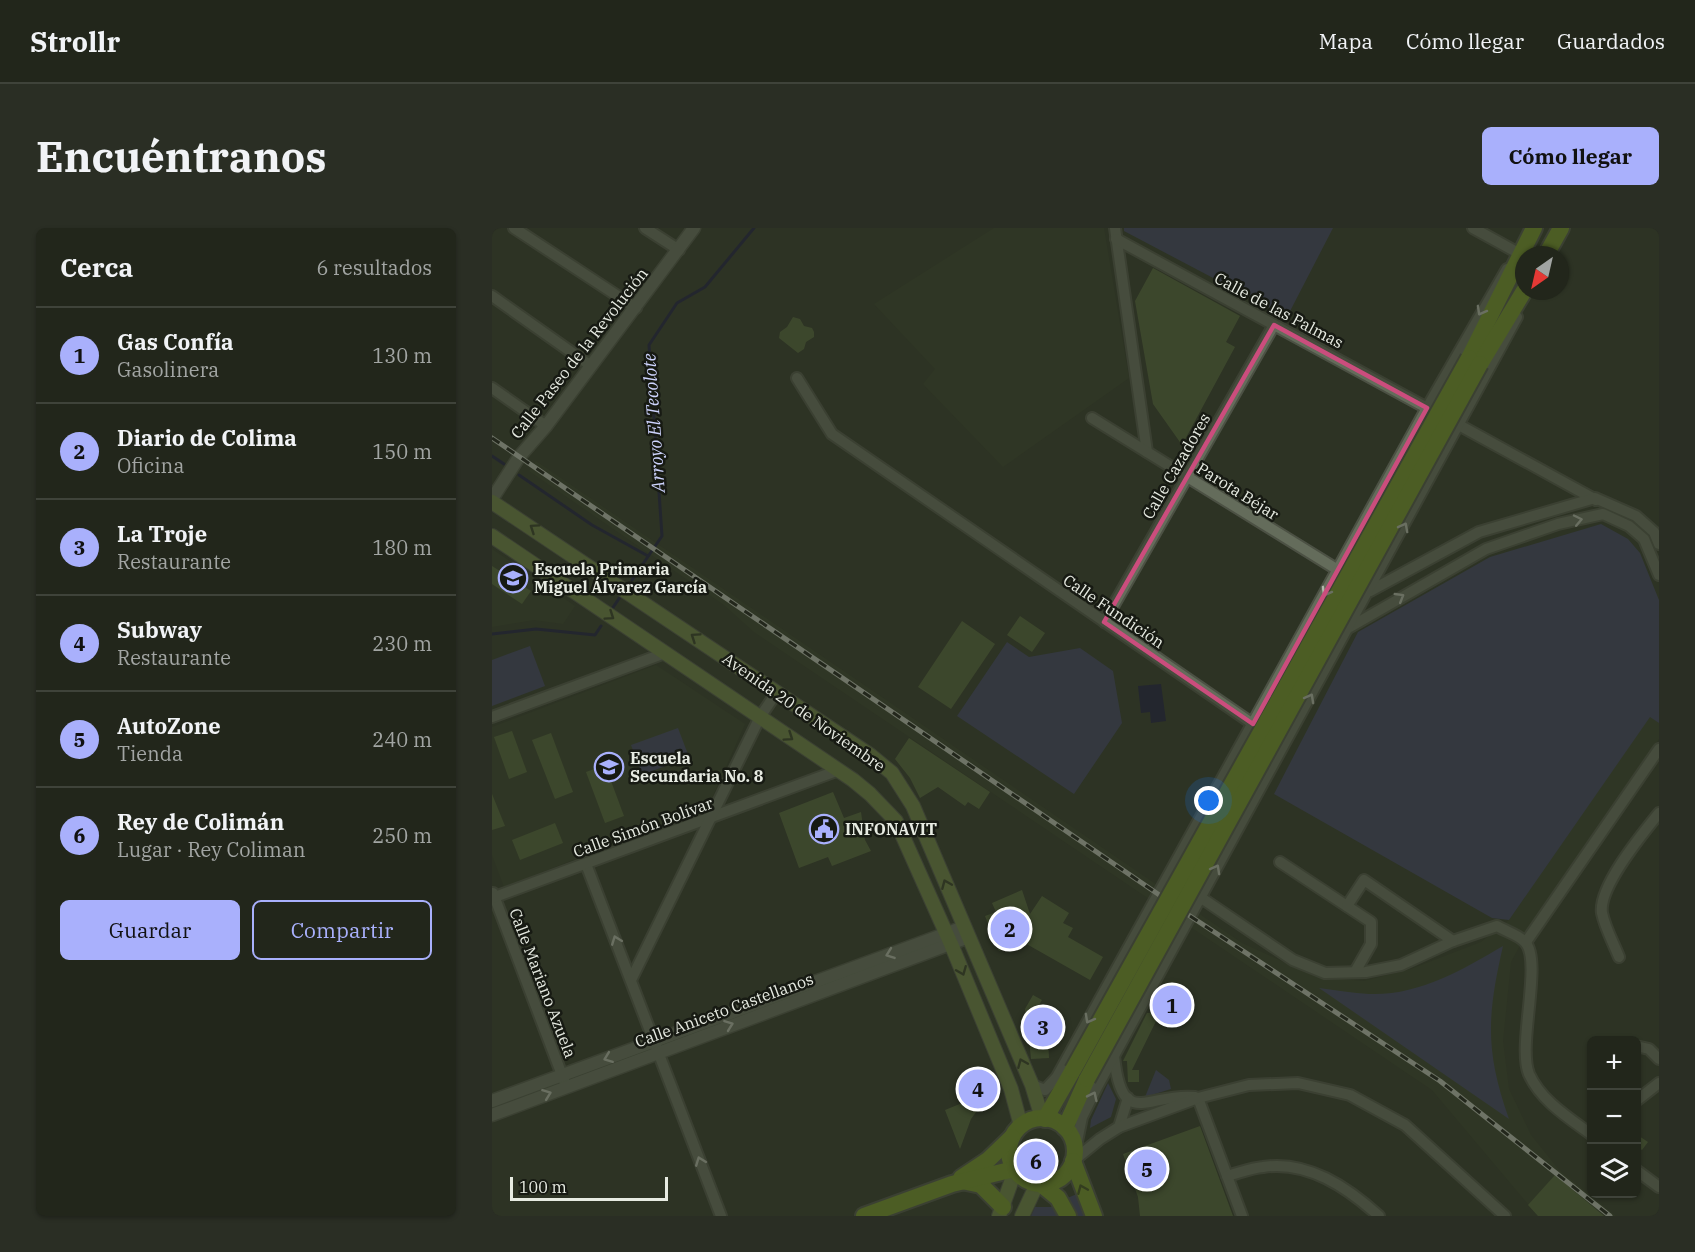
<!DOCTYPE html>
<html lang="es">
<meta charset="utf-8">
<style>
body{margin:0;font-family:"IBM Plex Serif",serif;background:#2a2e24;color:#f1f3f6}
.controls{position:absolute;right:18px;bottom:18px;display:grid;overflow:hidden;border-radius:9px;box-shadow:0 2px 4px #0004}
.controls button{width:54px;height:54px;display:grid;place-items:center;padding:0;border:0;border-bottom:2px solid #3f433a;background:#22261b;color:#f1f3f6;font:30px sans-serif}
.compass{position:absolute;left:1023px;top:18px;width:54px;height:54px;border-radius:50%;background:#22261b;box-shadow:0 2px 4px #0004;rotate:214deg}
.scale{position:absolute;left:18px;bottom:15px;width:158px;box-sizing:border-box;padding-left:6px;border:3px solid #e7ebe2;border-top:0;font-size:16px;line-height:21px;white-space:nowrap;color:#e7ebe2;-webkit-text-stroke:4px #171a13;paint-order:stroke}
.you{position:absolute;left:717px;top:573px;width:21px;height:21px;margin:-15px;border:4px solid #fff;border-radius:50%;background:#1a73e8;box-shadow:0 0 0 9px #1a73e833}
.badge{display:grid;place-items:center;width:39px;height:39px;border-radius:50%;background:#a9b0fc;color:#111;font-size:20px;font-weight:700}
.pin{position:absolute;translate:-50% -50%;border:3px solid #fff;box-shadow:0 2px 6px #0006}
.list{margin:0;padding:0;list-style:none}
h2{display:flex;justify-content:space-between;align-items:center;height:78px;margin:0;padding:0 24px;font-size:26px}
h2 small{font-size:20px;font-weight:400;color:#a2a5a3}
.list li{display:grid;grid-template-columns:39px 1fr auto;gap:18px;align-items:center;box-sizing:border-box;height:96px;padding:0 24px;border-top:2px solid #3f433a}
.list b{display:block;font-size:22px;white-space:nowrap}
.list p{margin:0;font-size:20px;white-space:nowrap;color:#a2a5a3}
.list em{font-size:20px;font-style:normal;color:#a2a5a3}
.actions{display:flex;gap:12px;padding:18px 24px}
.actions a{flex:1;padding:14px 0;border:2px solid #a9b0fc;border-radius:9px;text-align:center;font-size:21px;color:#a9b0fc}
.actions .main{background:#a9b0fc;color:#111}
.icon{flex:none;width:33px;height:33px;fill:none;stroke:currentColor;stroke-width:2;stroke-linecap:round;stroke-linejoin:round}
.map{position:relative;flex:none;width:1167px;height:988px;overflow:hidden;border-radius:9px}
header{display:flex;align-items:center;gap:36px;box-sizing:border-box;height:84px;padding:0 30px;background:#22261b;border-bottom:2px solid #3f433a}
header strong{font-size:28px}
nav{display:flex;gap:33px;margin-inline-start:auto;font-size:21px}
.intro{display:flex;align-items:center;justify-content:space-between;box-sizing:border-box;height:144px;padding:0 36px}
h1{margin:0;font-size:42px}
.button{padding:15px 27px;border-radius:9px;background:#a9b0fc;color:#111;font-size:21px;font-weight:700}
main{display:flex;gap:36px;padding:0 36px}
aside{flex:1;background:#22261b;border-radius:9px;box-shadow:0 2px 4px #0004}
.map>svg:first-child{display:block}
.built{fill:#323b26}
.green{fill:#3c3f60}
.water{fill:#17173b}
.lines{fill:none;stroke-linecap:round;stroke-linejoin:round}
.stream{stroke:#17173b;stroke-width:3}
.building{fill:#4f6036}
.minor-casing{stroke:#4c5144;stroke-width:14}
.tertiary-casing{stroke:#4c5144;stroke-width:15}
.secondary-casing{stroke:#4c5144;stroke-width:16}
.primary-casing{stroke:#4c5144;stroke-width:20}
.minor{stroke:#646c5b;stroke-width:10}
.tertiary{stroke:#646c5b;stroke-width:12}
.secondary{stroke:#6a7e40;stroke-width:14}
.primary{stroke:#719124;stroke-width:16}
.rail-casing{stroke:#bcc1b6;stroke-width:5}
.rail{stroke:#171a13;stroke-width:3;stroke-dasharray:9;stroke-linecap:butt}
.primary-bridge-casing{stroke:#4c5144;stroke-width:20;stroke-linecap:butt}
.primary-bridge{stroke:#719124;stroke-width:16}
.oneway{stroke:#b3b8ac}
.oneway2{stroke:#303820}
.oneway3{stroke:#3b4a1a}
.marked{fill:none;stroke:#cb4d7d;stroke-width:4.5;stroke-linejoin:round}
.labels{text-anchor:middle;stroke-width:5;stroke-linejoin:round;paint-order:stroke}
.street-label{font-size:16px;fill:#e7ebe2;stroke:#171a13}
.poi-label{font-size:16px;font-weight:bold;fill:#e7ebe2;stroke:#171a13;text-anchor:start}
.water-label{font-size:18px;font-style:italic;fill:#ced4fe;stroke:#171a13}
</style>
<header>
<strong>Strollr</strong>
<nav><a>Mapa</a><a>Cómo llegar</a><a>Guardados</a></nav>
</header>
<div class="intro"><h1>Encuéntranos</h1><a class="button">Cómo llegar</a></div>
<main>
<aside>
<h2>Cerca<small>6 resultados</small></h2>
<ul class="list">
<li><span class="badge">1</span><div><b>Gas Confía</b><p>Gasolinera</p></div><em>130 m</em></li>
<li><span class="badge">2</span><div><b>Diario de Colima</b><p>Oficina</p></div><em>150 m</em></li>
<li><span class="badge">3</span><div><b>La Troje</b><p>Restaurante</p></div><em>180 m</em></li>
<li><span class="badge">4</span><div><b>Subway</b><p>Restaurante</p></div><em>230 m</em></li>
<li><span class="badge">5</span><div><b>AutoZone</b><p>Tienda</p></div><em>240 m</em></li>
<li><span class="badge">6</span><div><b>Rey de Colimán</b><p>Lugar · Rey Coliman</p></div><em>250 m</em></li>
</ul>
<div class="actions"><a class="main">Guardar</a><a>Compartir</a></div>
</aside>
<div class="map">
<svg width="1167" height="988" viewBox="0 0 1167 988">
<rect width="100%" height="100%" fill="#2d3324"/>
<g class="built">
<polygon points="502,0 612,0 637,150 511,239 431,156 443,141 382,76"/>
<polygon points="44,233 750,715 824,749 872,753 919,741 989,714 1017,692 1158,488 1167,495 1167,511 1041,693 1019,734 1011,813 1017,861 1039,907 1067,942 1124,988 1046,988 940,862 262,404 232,377 37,243"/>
<polygon points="0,321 83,378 71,396 42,392 0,399"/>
<polygon points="164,437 253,496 216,579 12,659 0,627 0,499"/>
</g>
<g class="green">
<polygon points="632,0 841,0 795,89 632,3"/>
<polygon points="1109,296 1136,311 1148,325 1167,372 1167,495 1158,489 1017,692 1000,690 782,566 866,404 998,329"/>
<polygon points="515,414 537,429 588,420 621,443 630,495 582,566 465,488"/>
<polygon points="38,418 53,458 0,478 0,432"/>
<polygon points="186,500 197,529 150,547 139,517"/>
<path d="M1011,718C995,788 993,823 1017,891L827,760C844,762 861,765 877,766C926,768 970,742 1011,718Z"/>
<polygon points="664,842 677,852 679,861 653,869"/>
<polygon points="616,855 624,871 619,889 598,900 599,892"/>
<polygon points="525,916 531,918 530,924 535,924 542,933 555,934 558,938 563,934 567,937 553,946 535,943 526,932"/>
<polygon points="585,966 594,988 582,988 573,971"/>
<polygon points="543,979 561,979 565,988 539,988"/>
</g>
<g class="water">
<polygon points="669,456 674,493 659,495 658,484 649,485 646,458"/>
<polygon points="540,916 557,922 558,929 550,933 543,932 536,923"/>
</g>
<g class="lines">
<g class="stream">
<polyline points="0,228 12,236"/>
<polyline points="27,247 100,297 156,328"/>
<polyline points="140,352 170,308 157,117 185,75 213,59 262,0"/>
<polyline points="120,381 130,366"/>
<polyline points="0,406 44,401 103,407 109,398"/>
</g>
</g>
<g class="building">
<polygon points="661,40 748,88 734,114 743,119 690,217 661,176 643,73"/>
<polygon points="301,89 308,91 312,98 320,100 322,104 322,109 314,114 312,121 306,125 287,110 288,104 295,99"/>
<polygon points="0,338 39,363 30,376 0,356"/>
<polygon points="528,388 553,405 540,424 515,407"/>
<polygon points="470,393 503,416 459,481 426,459"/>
<polygon points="20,503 35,544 17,551 2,509"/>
<polygon points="59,505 81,564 63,571 40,512"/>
<polygon points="417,510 498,564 487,581 476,574 473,578 446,559 428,570 418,550 403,531"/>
<polygon points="113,537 132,588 113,595 94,544"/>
<polygon points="341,564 352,590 369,584 373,612 379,623 340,638 336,629 307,640 287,585"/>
<polygon points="0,566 13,598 0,602"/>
<polygon points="63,595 71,615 28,632 20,612"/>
<polygon points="530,662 538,686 550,668 577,685 571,695 581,700 576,709 611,729 598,752 531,714 507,723 493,688 504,684 500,675"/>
<polygon points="541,767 550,772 539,790 572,789 573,808 556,809 557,830 539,831 537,810 530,810 529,791 534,791 533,781"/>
<polygon points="655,785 668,785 640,842 647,842 647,854 636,854 635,833 631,833"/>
<polygon points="491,850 498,865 479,891 468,921 453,882 480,871 474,856"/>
<polygon points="708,898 741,988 648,988 646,969 631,926"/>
<polygon points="1144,906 1156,914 1150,922 1144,918"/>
<polygon points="1063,947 1112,988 1046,988 1036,977"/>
</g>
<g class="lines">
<g class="minor-casing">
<g id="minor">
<polyline points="22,0 144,80"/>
<polyline points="153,0 187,22"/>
<polyline points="623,0 655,224"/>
<polyline points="981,0 1028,26"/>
<polyline points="624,11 935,180"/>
<polyline points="0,68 99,138"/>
<polyline points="305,150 340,206 761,496"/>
<polyline points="0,160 54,198"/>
<polyline points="600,190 846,342"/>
<polyline points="967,197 1104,272"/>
<polyline points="878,363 987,304 1103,270 1144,288 1162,304 1167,316"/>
<polyline points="612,394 782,97"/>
<polyline points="858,399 994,321 1066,296 1111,286 1137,298 1152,311 1167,347"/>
<polyline points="0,489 173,425"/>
<polyline points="788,634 879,694 879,716 863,744"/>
<polyline points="94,636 229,988"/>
<polyline points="1,665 73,855"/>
<path d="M708,669L801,732L833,745L874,744L909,737L961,713L1005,698C1013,703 1027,707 1033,714C1051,733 1025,817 1037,846C1049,873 1077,890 1100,907"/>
<polyline points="0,670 347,542"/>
<polyline points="855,678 872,652 961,713"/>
<polyline points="1034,714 1167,521"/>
<path d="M1127,729C1122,716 1113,700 1110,685C1106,659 1151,605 1167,585"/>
<polyline points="139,752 268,489 285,464"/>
<polyline points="1144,818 1157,821 1167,831"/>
<path d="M622,828C630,904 656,864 703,869"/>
<polyline points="540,857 553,862 565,849 935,180 1015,41"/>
<polyline points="706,870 750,988"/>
<polyline points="1144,873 1167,855"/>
<polyline points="627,899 636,870"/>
<polyline points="583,923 590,889 605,859 1025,89"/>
<polyline points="581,933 608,911 627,899 706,870 757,857 806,855 858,867 913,897 1013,988"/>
<polyline points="1144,942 1167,959"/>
<path d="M735,948C747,945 759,940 771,939C816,932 856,960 887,988"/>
</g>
</g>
<g class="tertiary-casing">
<g id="tertiary">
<polyline points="0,271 27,229 54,198 202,0"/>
<polyline points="0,873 472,699"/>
<polyline points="0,887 477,709"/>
</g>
</g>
<g class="secondary-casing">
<g id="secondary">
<polyline points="0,274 378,527 400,545 421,578 540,857 550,890"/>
<polyline points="0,308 361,552 378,566 404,593 459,716 519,861 529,898"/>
<polyline points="507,988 523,943"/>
<polyline points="530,988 545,956"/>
</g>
</g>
<g class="primary-casing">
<g id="primary">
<polyline points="1054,27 1069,0"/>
<polyline points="977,130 1042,0"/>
<polyline points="988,136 1032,63"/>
<circle cx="550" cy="923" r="33"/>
<polyline points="553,891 581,842"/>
<polyline points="573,900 595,851"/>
<polyline points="581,933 602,988"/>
<polyline points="469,950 496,932 520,909"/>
<polyline points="470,953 489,957 511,979"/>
<polyline points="549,956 566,970 576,988"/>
<polyline points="372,988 460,956 522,941"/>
</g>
</g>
<use href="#minor" class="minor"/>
<use href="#tertiary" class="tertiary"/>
<use href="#secondary" class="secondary"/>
<use href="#primary" class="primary"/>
<g class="rail-casing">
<polyline id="rail" points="0,210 698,688 948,853 1118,988"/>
</g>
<use href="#rail" class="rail"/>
<g class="primary-bridge-casing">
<g id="primary-bridge">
<polyline points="581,842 977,130"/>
<polyline points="595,851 988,136"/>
</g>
</g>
<use href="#primary-bridge" class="primary-bridge"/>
</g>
<defs><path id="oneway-chevron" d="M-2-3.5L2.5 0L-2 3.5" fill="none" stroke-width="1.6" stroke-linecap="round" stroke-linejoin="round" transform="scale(1.5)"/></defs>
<g class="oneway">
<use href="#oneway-chevron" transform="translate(989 83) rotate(119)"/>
<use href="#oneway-chevron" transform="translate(1086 292) rotate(-12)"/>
<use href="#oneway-chevron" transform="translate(912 299) rotate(-62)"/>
<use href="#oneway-chevron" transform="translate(834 364) rotate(119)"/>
<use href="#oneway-chevron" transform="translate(908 369) rotate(-31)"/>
<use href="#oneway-chevron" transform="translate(818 470) rotate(-61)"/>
<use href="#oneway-chevron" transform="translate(724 641) rotate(-61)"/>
<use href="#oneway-chevron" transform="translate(124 712) rotate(-111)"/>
<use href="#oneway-chevron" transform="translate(398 726) rotate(160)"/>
<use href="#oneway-chevron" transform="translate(597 791) rotate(119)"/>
<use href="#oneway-chevron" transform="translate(237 797) rotate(-20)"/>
<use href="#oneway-chevron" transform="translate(116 830) rotate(159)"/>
<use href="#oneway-chevron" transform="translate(55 866) rotate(-21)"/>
<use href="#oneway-chevron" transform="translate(601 868) rotate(-64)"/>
<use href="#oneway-chevron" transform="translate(208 933) rotate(-111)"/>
</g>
<g class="oneway2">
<use href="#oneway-chevron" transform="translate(42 300) rotate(-146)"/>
<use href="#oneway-chevron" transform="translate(118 388) rotate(34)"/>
<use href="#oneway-chevron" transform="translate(203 409) rotate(-146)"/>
<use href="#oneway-chevron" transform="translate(297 509) rotate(34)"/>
<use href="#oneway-chevron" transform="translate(454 656) rotate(-113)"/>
<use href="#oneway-chevron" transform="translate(470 743) rotate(68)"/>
<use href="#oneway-chevron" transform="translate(530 835) rotate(-113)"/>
</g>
<use class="oneway3" href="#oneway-chevron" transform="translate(590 961) rotate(-113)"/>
<path d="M0 0H1167V988H0ZM782,97L935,180L761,496L612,394Z" fill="#2d3324" fill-opacity=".55" fill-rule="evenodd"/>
<path class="marked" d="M782,97L935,180L761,496L612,394Z"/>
<defs>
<g id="school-ring" transform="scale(1.5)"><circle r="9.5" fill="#171a13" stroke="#a9b0fc" stroke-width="1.5"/><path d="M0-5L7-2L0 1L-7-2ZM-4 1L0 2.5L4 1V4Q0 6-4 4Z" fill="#a9b0fc"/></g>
<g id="civic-ring" transform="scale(1.5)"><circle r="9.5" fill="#171a13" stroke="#a9b0fc" stroke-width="1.5"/><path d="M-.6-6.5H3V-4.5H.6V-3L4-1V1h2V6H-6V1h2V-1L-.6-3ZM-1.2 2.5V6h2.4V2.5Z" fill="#a9b0fc"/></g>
</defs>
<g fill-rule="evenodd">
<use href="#school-ring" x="21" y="350"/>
<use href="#school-ring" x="117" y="539"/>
<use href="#civic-ring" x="332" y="601"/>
</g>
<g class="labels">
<g class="street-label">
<text transform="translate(787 82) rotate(28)" y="6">Calle de las Palmas</text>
<text transform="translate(87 125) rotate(-52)" y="6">Calle Paseo de la Revolución</text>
<text transform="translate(684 238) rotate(-60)" y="6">Calle Cazadores</text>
<text transform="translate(746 263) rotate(32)" y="6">Parota Béjar</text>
<text transform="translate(622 383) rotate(34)" y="6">Calle Fundición</text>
<text transform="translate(312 484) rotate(35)" y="6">Avenida 20 de Noviembre</text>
<text transform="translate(151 599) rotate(-20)" y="6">Calle Simón Bolívar</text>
<text transform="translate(51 755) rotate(69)" y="6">Calle Mariano Azuela</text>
<text transform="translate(232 782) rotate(-20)" y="6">Calle Aniceto Castellanos</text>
</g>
<g class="poi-label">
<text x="42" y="347">Escuela Primaria<tspan x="42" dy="18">Miguel Álvarez García</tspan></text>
<text x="138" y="536">Escuela<tspan x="138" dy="18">Secundaria No. 8</tspan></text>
<text x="353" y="607">INFONAVIT</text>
</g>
<g class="water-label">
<text transform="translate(162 195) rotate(-94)" y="6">Arroyo El Tecolote</text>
</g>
</g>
</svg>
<div class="controls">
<button>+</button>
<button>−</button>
<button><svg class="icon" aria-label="layers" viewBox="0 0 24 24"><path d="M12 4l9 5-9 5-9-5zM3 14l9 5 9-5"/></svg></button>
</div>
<svg class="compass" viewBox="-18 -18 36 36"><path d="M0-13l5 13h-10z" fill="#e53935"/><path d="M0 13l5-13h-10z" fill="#a2a5a3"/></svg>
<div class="scale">100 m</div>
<div class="you"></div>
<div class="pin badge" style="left:680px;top:777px">1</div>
<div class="pin badge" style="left:518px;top:701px">2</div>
<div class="pin badge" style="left:551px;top:799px">3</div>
<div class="pin badge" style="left:486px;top:861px">4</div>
<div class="pin badge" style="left:655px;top:941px">5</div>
<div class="pin badge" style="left:544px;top:933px">6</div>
</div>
</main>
